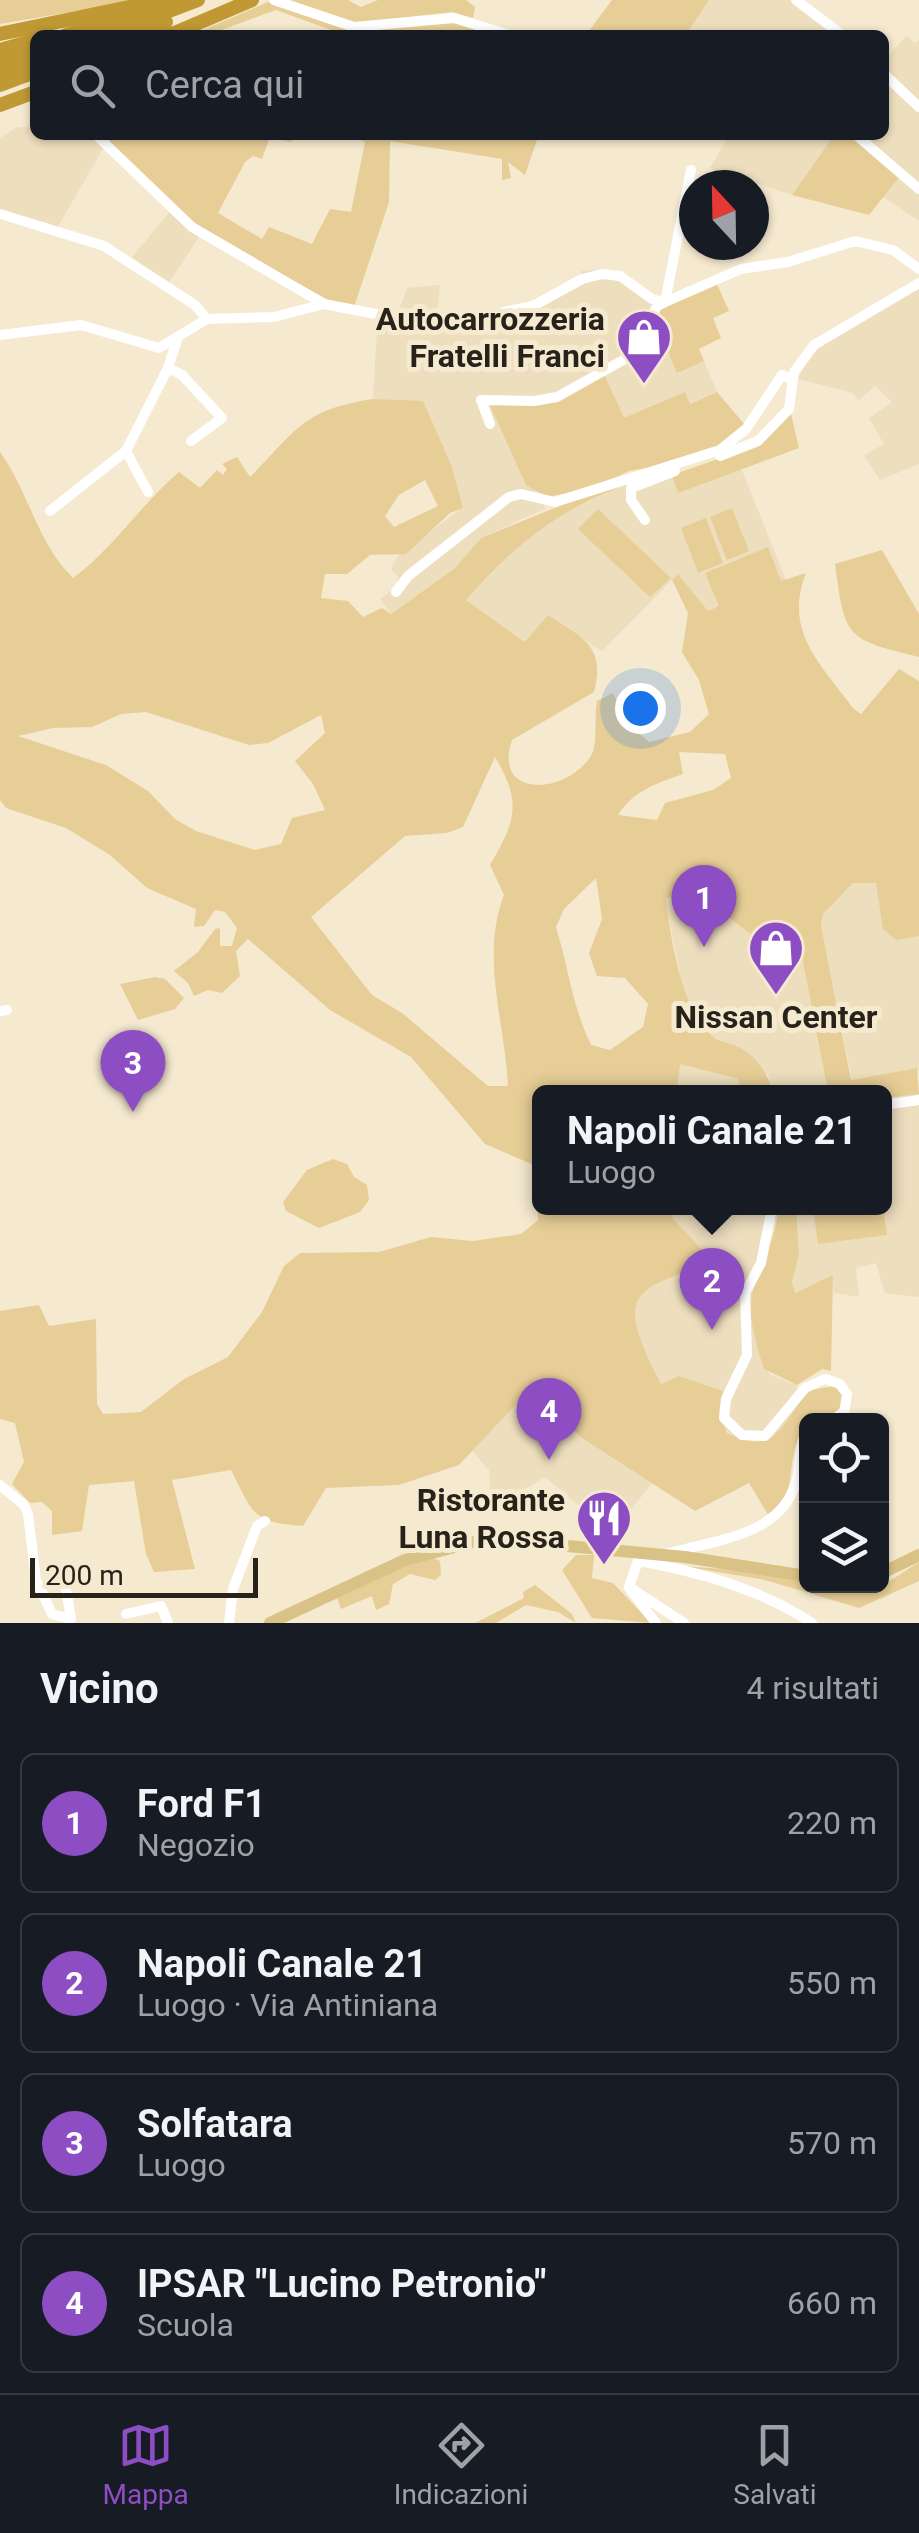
<!DOCTYPE html>
<html lang="it">
<meta charset="utf-8">
<style>
body{margin:0;font-family:Roboto,sans-serif;background:#242831;color:#f1f3f6}
.controls{position:absolute;right:30px;bottom:30px;display:grid;overflow:hidden;border-radius:15px;box-shadow:0 2px 8px #0004}
.controls button{width:90px;height:90px;display:grid;place-items:center;padding:0;border:0;border-bottom:2px solid #363941;background:#171b24;color:#f1f3f6;font:50px sans-serif}
.compass{position:absolute;left:679px;top:170px;width:90px;height:90px;border-radius:50%;background:#171b24;box-shadow:0 2px 8px #0004;rotate:338deg}
.scale{position:absolute;left:30px;bottom:25px;width:228px;box-sizing:border-box;padding-left:10px;border:5px solid #28231a;border-top:0;font-size:28px;line-height:35px;white-space:nowrap;color:#28231a;-webkit-text-stroke:8px #f5e9cf;paint-order:stroke}
.you{position:absolute;left:640px;top:708px;width:35px;height:35px;margin:-25px;border:8px solid #fff;border-radius:50%;background:#1a73e8;box-shadow:0 0 0 15px #1a73e833}
.badge{display:grid;place-items:center;width:65px;height:65px;border-radius:50%;background:#8e4ec3;color:#fff;font-size:32px;font-weight:700}
.pin{position:absolute;translate:-50% -82px;filter:drop-shadow(0 2px 5px #0008)}
.pin::after{content:'';position:absolute;top:52px;width:35px;height:30px;background:inherit;clip-path:polygon(0 0,100% 0,50% 100%)}
.popup{position:absolute;left:532px;top:1085px;width:360px;height:130px;box-sizing:border-box;display:grid;place-content:center;border-radius:15px;background:#171b24;filter:drop-shadow(0 2px 8px #0005);font-size:32px;white-space:nowrap;color:#9ea1a6}
.popup b{font-size:38px;color:#f1f3f6}
.popup::after{content:'';position:absolute;left:50%;top:100%;margin-left:-20px;border:20px solid transparent;border-top-color:#171b24}
.list{margin:0;padding:0;list-style:none}
h2{display:flex;justify-content:space-between;align-items:center;height:130px;margin:0;padding:0 40px;font-size:42px}
h2 small{font-size:32px;font-weight:400;color:#9ea1a6}
.list li{display:grid;grid-template-columns:65px 1fr auto;gap:30px;align-items:center;box-sizing:border-box;height:140px;margin:0 20px 20px;padding:0 20px;border:2px solid #363941;border-radius:15px}
.list b{display:block;font-size:38px;white-space:nowrap}
.list p{margin:0;font-size:32px;white-space:nowrap;color:#9ea1a6}
.list em{font-size:32px;font-style:normal;color:#9ea1a6}
.icon{flex:none;width:55px;height:55px;fill:none;stroke:currentColor;stroke-width:2;stroke-linecap:round;stroke-linejoin:round}
.map{position:relative;flex:none;width:919px;height:1623px;overflow:hidden}
.search{position:absolute;background:#171b24;box-shadow:0 2px 8px #0004;left:30px;right:30px;top:30px;height:110px;display:flex;align-items:center;gap:25px;box-sizing:border-box;padding:0 35px;border-radius:15px;color:#9ea1a6;font-size:38px}
.sheet{height:770px;background:#171b24}
nav{display:flex;justify-content:space-around;align-items:center;box-sizing:border-box;height:140px;border-top:2px solid #363941;background:#171b24;font-size:28px;color:#9ea1a6}
nav a{display:grid;justify-items:center;gap:5px}
nav .on{color:#8e4ec3}
.map>svg:first-child{display:block}
.built{fill:#eddebe}
.green{fill:#e7ce97;fill-rule:evenodd}
.lines{fill:none;stroke-linecap:round;stroke-linejoin:round}
.minor{stroke:#fff;stroke-width:10}
.major{stroke:#d9c285;stroke-width:12}
.highway{stroke:#c09934;stroke-width:14}
.labels{text-anchor:middle;stroke-width:10;stroke-linejoin:round;paint-order:stroke}
.poi-label{font-size:32px;font-weight:bold;fill:#28231a;stroke:#f5e9cf;text-anchor:end}
</style>
<div class="map">
<svg width="919" height="1623" viewBox="0 0 919 1623">
<rect width="100%" height="100%" fill="#f5e9cf"/>
<g class="built">
<polygon points="709,0 797,0 839,35 686,35"/>
<polygon points="907,36 915,43 919,40 919,221 883,197 898,177 853,135 884,135 884,60"/>
<polygon points="17,127 35,127 35,135 101,135 107,142 53,235 0,220 0,138"/>
<polygon points="729,135 834,135 792,195 710,168"/>
<polygon points="173,208 203,231 168,284 129,261"/>
<polygon points="609,270 650,292 677,372 704,361 717,392 689,404 684,393 623,419 535,493 546,508 481,538 455,568 391,614 380,599 396,587 398,576 391,569 397,557 462,508 407,403 373,399 378,313 397,316 407,288 440,285 437,317 487,310 489,318 583,282 581,271"/>
<polygon points="919,285 919,464 880,480 864,455 884,444 869,418 892,402 875,386 859,400 853,393 798,379 816,346"/>
<polygon points="669,464 678,492 741,468 786,580 707,611 678,574 602,651 547,617 526,642 465,600 506,553 551,519 617,488 614,477"/>
<polygon points="853,883 877,883 896,940 919,936 919,1072 917,1068 852,1080 821,925 823,914"/>
<polygon points="700,895 749,933 799,941 828,1092 773,1092 768,1075 737,1046 715,1040 698,1022 682,984 665,898"/>
<polygon points="680,1064 740,1079 739,1092 677,1092"/>
<polygon points="919,1094 919,1297 885,1293 876,1263 856,1268 859,1297 834,1293 833,1276 795,1293 792,1282 799,1255 796,1208 884,1208 885,1098"/>
<polygon points="670,1208 778,1208 766,1262 754,1287 754,1337 770,1375 797,1385 797,1403 785,1427 762,1443 744,1441 728,1433 719,1409 661,1385 643,1350 634,1318 634,1304 641,1292 663,1277 715,1263 673,1219"/>
<polygon points="535,1384 564,1405 582,1438 652,1483 612,1534 545,1477 520,1492 490,1493 489,1470 472,1451"/>
</g>
<g class="green">
<polygon points="0,0 141,0 0,24"/>
<polygon points="287,0 348,0 361,7 378,0 466,0 475,7 473,18 452,12 354,23"/>
<polygon points="612,0 709,0 686,35 586,35"/>
<polygon points="270,1 336,25 447,21 497,35 331,30 276,10 208,35 192,35"/>
<polygon points="101,135 293,135 291,142 270,137 262,159 253,156 245,162 218,213 262,239 269,227 312,244 330,209 351,212 365,142 351,135 531,135 537,140 525,175 508,162 511,178 502,180 502,159 390,141 389,202 354,307 332,302 203,231"/>
<polygon points="834,135 853,135 899,177 869,215 792,195"/>
<polygon points="717,284 729,311 713,318 721,338 699,349 704,361 677,373 654,318 660,310"/>
<polygon points="604,374 624,418 685,392 690,404 717,392 746,426 729,443 669,464 629,471 588,489 547,497 526,485 489,403 538,404"/>
<path d="M373,399L423,401L452,467L463,508L450,513L406,554L370,555L347,574H325L321,598L348,601L363,617L382,608L391,614L455,568L481,538L616,483L618,488C555,512 510,549 466,600L525,642L548,615C582,638 606,645 594,692L512,740C492,798 565,796 591,756C598,745 594,716 597,701L613,693L631,727L649,742L690,732L709,714L699,680L682,652L688,613L672,580L678,574L708,611L719,606L705,573L768,547L781,581L806,573C783,632 821,664 853,708L861,714L899,669L919,681V936L896,940L883,929L876,883H853L823,914L821,925L851,1080L917,1068L919,1094L885,1098L884,1092H828L799,941L749,933L700,895L666,898C670,936 682,1013 713,1037C719,1042 727,1042 734,1045C755,1053 767,1072 773,1092H739V1079L680,1064L677,1092H540V1208H670L673,1219L716,1264C625,1287 617,1299 661,1384L679,1376L723,1391L719,1410L727,1433C779,1459 781,1420 810,1390L834,1386L842,1395L841,1406L833,1415L806,1420C805,1428 799,1434 797,1442C786,1475 798,1488 769,1516L749,1483L695,1511L582,1438L564,1421V1405L535,1384L459,1465L399,1485L326,1488L303,1526C252,1523 253,1513 231,1470L172,1480L195,1569L154,1572L146,1554L134,1481L89,1485L82,1531L52,1535V1511L42,1502L30,1503L12,1484L24,1462L15,1423L0,1419V1311L39,1305L49,1326L96,1319L97,1404L103,1414L141,1412L184,1379L228,1357L262,1312L284,1266L300,1253L379,1252L431,1237L473,1241L521,1234L538,1220L536,1166L485,1144L411,1057L330,1010L248,939L236,951L240,976L222,993L208,990L194,996L188,983L174,971L198,952L215,929L220,928V946H232L237,928L225,912L215,910L204,926L194,927L196,909L147,888L110,855L66,828L6,808L0,800V452C29,492 37,543 73,578C114,548 140,505 179,472L200,488L217,470L223,475L227,469L222,464L237,457L250,477C298,429 302,410 373,399ZM425,480L438,506L394,527L385,516L399,495ZM146,712L249,745L268,743L321,715L325,733L295,761L313,784L325,810L292,818L281,844L255,850L196,831L175,819L148,791L106,765L18,736L53,728L92,727L121,714ZM679,752L725,754L731,778L713,790L665,803L657,820L618,815C634,790 656,784 683,774ZM495,757C522,802 516,821 490,865L504,895C480,957 505,1022 508,1086H488L402,1013L372,995L311,917L405,836L447,833L463,827ZM596,878L602,919L589,953L597,976L625,978L648,1004L643,1027L610,1050L591,1045C572,1005 569,970 556,927L564,909Z"/>
<polygon points="791,414 799,448 678,493 672,475 750,448"/>
<polygon points="732,508 749,551 727,560 710,517"/>
<polygon points="598,509 671,578 650,597 578,529"/>
<polygon points="706,518 723,563 698,573 681,528"/>
<path d="M882,550L919,614V657C845,639 845,638 835,564Z"/>
<polygon points="155,977 165,979 184,998 175,1009 138,1020 120,984"/>
<polygon points="333,1159 347,1164 354,1177 367,1185 369,1200 360,1212 319,1228 286,1211 283,1202 307,1170"/>
<path d="M778,1208H796L799,1255L792,1282L795,1293L833,1275L831,1371L822,1369L797,1385L764,1369C756,1344 747,1318 753,1291C760,1263 777,1238 778,1208Z"/>
<polygon points="813,1208 883,1208 887,1235 818,1244"/>
<polygon points="576,1555 594,1555 592,1578 613,1583 651,1623 592,1618 562,1570"/>
<polygon points="433,1558 440,1561 441,1575 435,1580 410,1574 393,1584 389,1604 376,1610 372,1596 341,1609 337,1598 407,1565"/>
<polygon points="919,1562 919,1581 859,1608 765,1580 681,1566 754,1571 806,1580 806,1586 859,1592 882,1586"/>
<polygon points="535,1585 572,1614 576,1623 558,1612 526,1605 496,1623 475,1623 524,1598 523,1592"/>
</g>
<g class="lines">
<g class="minor">
<polyline points="274,0 354,27 454,18 509,35"/>
<polyline points="796,0 842,35"/>
<polyline points="884,74 919,107"/>
<polyline points="96,135 192,227 324,304"/>
<polyline points="856,135 919,189"/>
<polyline points="0,214 104,246 195,305 207,319"/>
<polyline points="0,335 81,325 159,348 207,319 274,317 324,304 422,323 469,319 533,306 582,279 602,274 620,276 652,299 665,302 741,269 788,262 855,241 893,250 919,269"/>
<polyline points="168,368 182,375 222,418 191,441"/>
<polyline points="490,424 481,400 534,401 557,397 634,354 657,306 665,302 691,170"/>
<polyline points="126,451 148,492"/>
<polyline points="720,456 758,441 789,409 794,372 814,345 919,283"/>
<polyline points="50,511 126,451 168,368 178,337"/>
<polyline points="645,520 631,500 631,488 675,471"/>
<polyline points="396,592 408,576 509,497 521,494 555,502 720,450 746,429 782,375 792,379"/>
<polyline points="0,1011 7,1010"/>
<polyline points="884,1105 919,1100"/>
<polyline points="772,1208 761,1263 745,1293 747,1355 726,1399 724,1418 742,1435 765,1436 805,1388 825,1379 840,1384 847,1394 844,1413 831,1420"/>
<polyline points="0,1485 24,1505 28,1514 36,1580 52,1614 71,1619 64,1576"/>
<path d="M669,1553C716,1540 777,1536 795,1486C801,1468 798,1449 806,1432"/>
<polyline points="639,1558 629,1587 684,1623"/>
<path d="M638,1561C696,1571 762,1590 812,1623"/>
<polyline points="629,1588 656,1623"/>
<polyline points="126,1614 161,1606 168,1623"/>
<polyline points="229,1623 233,1589 257,1526 265,1521"/>
</g>
<g class="major">
<polyline points="882,1573 919,1555"/>
<polyline points="270,1623 405,1560 474,1542 514,1541 685,1557 806,1576"/>
</g>
<g class="highway">
<polyline points="0,34 163,0"/>
<polyline points="66,35 178,0"/>
<polyline points="106,35 198,0"/>
<polyline points="135,35 166,22"/>
<polyline points="170,35 252,0"/>
<polyline points="0,50 35,40"/>
<polyline points="0,61 35,50"/>
<polyline points="0,73 35,62"/>
<polyline points="0,85 35,72"/>
<polyline points="0,105 35,92"/>
</g>
</g>
<defs>
<g id="shop-pin" transform="scale(2.875)"><path d="M0 17L-7.5 6A9.5 9.5 0 1 1 7.5 6Z" fill="#8e4ec3" stroke="#f5e9cf"/><path d="M-5-2.5h2.3a2.7 3.5 0 0 1 5.4 0H5L5.5 6h-11ZM-1.5-2.5h3a1.5 2.3 0 0 0-3 0Z" fill="#fff"/></g>
<g id="restaurant-pin" transform="scale(2.875)"><path d="M0 17L-7.5 6A9.5 9.5 0 1 1 7.5 6Z" fill="#8e4ec3" stroke="#f5e9cf"/><path d="M-5-6h1v4h1v-4h1v4h1v-4h1v5L-1.5 .5V6h-2V.5L-5-1ZM5-6V6H3V1.5H1.5Q1.5-4 5-6Z" fill="#fff"/></g>
</defs>
<g fill-rule="evenodd">
<use href="#shop-pin" x="644" y="337"/>
<use href="#shop-pin" x="776" y="948"/>
<use href="#restaurant-pin" x="604" y="1518"/>
</g>
<g class="labels">
<g class="poi-label">
<text x="605" y="330">Autocarrozzeria<tspan x="605" dy="37">Fratelli Franci</tspan></text>
<text x="776" y="1028" text-anchor="middle">Nissan Center</text>
<text x="565" y="1511">Ristorante<tspan x="565" dy="37">Luna Rossa</tspan></text>
</g>
</g>
</svg>
<div class="controls">
<button><svg class="icon" aria-label="locate" viewBox="0 0 24 24"><circle cx="12" cy="12" r="6"/><path d="M12 2v4M12 18v4M2 12h4M18 12h4"/></svg></button>
<button><svg class="icon" aria-label="layers" viewBox="0 0 24 24"><path d="M12 4l9 5-9 5-9-5zM3 14l9 5 9-5"/></svg></button>
</div>
<svg class="compass" viewBox="-18 -18 36 36"><path d="M0-13l5 13h-10z" fill="#e53935"/><path d="M0 13l5-13h-10z" fill="#9ea1a6"/></svg>
<div class="scale">200 m</div>
<div class="you"></div>
<div class="pin badge" style="left:704px;top:947px">1</div>
<div class="pin badge" style="left:712px;top:1330px">2</div>
<div class="popup"><b>Napoli Canale 21</b>Luogo</div>
<div class="pin badge" style="left:133px;top:1112px">3</div>
<div class="pin badge" style="left:549px;top:1460px">4</div>
<div class="search"><svg class="icon" aria-label="search" viewBox="0 0 24 24"><circle cx="10" cy="10" r="6"/><path d="M15 15l6 6"/></svg>Cerca qui</div>
</div>
<section class="sheet">
<h2>Vicino<small>4 risultati</small></h2>
<ul class="list">
<li><span class="badge">1</span><div><b>Ford F1</b><p>Negozio</p></div><em>220 m</em></li>
<li><span class="badge">2</span><div><b>Napoli Canale 21</b><p>Luogo · Via Antiniana</p></div><em>550 m</em></li>
<li><span class="badge">3</span><div><b>Solfatara</b><p>Luogo</p></div><em>570 m</em></li>
<li><span class="badge">4</span><div><b>IPSAR &quot;Lucino Petronio&quot;</b><p>Scuola</p></div><em>660 m</em></li>
</ul>
</section>
<nav>
<a class="on"><svg class="icon" aria-label="map" viewBox="0 0 24 24"><path d="M3 6l6-2 6 2 6-2v14l-6 2-6-2-6 2zM9 4v14M15 6v14"/></svg>Mappa</a>
<a><svg class="icon" aria-label="directions" viewBox="0 0 24 24"><path d="M12 3l9 9-9 9-9-9zM9 14v-3h6M13 9l2 2-2 2"/></svg>Indicazioni</a>
<a><svg class="icon" aria-label="saved" viewBox="0 0 24 24"><path d="M7 4h10v16l-5-4-5 4z"/></svg>Salvati</a>
</nav>
